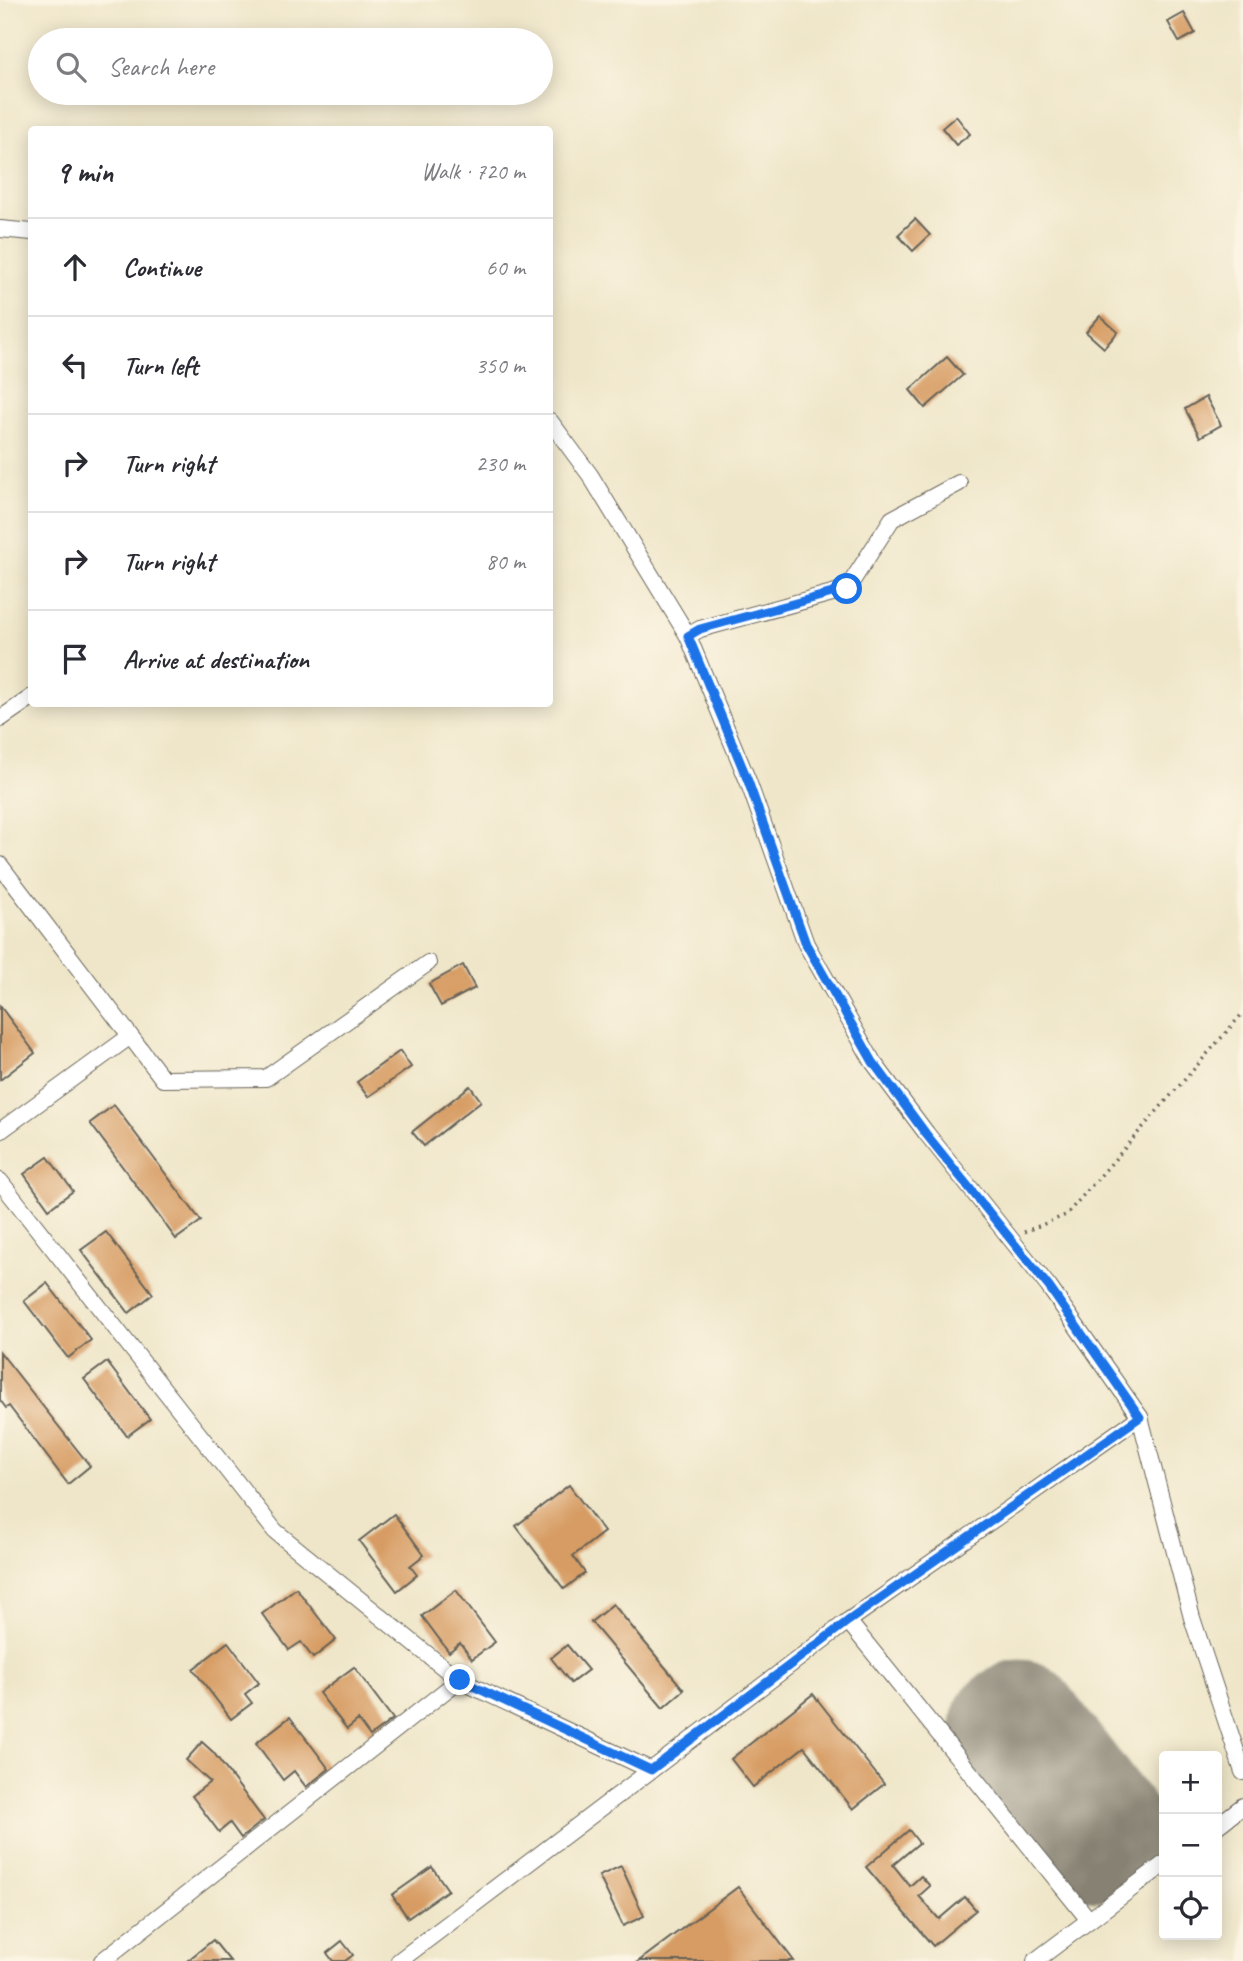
<!DOCTYPE html>
<meta charset="utf-8">
<style>
body{margin:0;font-family:Caveat,sans-serif;background:#f2f2f3;color:#2b2b33}
.controls{position:absolute;right:21px;bottom:21px;display:grid;overflow:hidden;border-radius:7px;box-shadow:0 4px 18px #0003}
.controls button{width:63px;height:63px;display:grid;place-items:center;padding:0;border:0;border-bottom:2px solid #e1e1e2;background:#fff;color:#2b2b33;font:35px sans-serif}
.stop{position:absolute;width:21px;height:21px;margin:-16px;border:5px solid #1a73e8;border-radius:50%;background:#fff}
.stop.end{background:#1a73e8;border-color:#fff;box-shadow:0 2px 7px #0008}
.list{margin:0;padding:0;list-style:none}
h2{display:flex;justify-content:space-between;align-items:center;height:91px;margin:0;padding:0 28px;font-size:30px}
h2 small{font-size:23px;font-weight:400;color:#7c7c81}
.list li{display:grid;grid-template-columns:46px 1fr auto;gap:21px;align-items:center;box-sizing:border-box;height:98px;padding:0 28px;border-top:2px solid #e1e1e2}
.list b{display:block;font-size:26px;white-space:nowrap}
.list em{font-size:23px;font-style:normal;color:#7c7c81}
.icon{flex:none;width:38px;height:38px;fill:none;stroke:currentColor;stroke-width:2;stroke-linecap:round;stroke-linejoin:round}
.map{position:relative;flex:none;width:1243px;height:1961px;overflow:hidden}
.search{position:absolute;background:#fff;box-shadow:0 4px 18px #0003;left:28px;top:28px;width:525px;height:77px;display:flex;align-items:center;gap:18px;box-sizing:border-box;padding:0 24px;border-radius:38px;color:#7c7c81;font-size:26px}
.panel{position:absolute;background:#fff;box-shadow:0 4px 18px #0003;left:28px;top:126px;width:525px;height:581px;border-radius:7px}
.map>svg:first-child{display:block}
.lines{fill:none;stroke-linecap:round;stroke-linejoin:round}
.runway{stroke:#868172;stroke-width:117}
.building{fill:#d79c64}
.street-casing{stroke:#666359;stroke-width:18}
.path{stroke:#666359;stroke-width:3.5;stroke-dasharray:2 5;stroke-linecap:butt}
.street{stroke:#fff;stroke-width:16}
.route{stroke:#1a73e8;stroke-width:9}
</style>
<div class="map">
<svg width="1243" height="1961" viewBox="0 0 1243 1961">
<rect width="100%" height="100%" fill="#fcf5e5"/>
<filter id="ink" filterUnits="userSpaceOnUse"><feTurbulence type="fractalNoise" baseFrequency=".0143" numOctaves="2"/><feDisplacementMap in="SourceGraphic" scale="14" xChannelSelector="R" yChannelSelector="G"/><feConvolveMatrix kernelMatrix="1 2 1 2 8 2 1 2 1" color-interpolation-filters="sRGB"/></filter>
<filter id="wash" filterUnits="userSpaceOnUse"><feTurbulence type="fractalNoise" baseFrequency=".00686" numOctaves="4" result="noise"/><feDisplacementMap in="SourceGraphic" scale="28" xChannelSelector="R" yChannelSelector="G"/><feGaussianBlur stdDeviation="1.57" result="paint"/><feColorMatrix in="noise" values="0 0 0 0 0 0 0 0 0 0 0 0 0 0 0 0 0 1.4 0 .05"/><feComposite in="paint" operator="in"/></filter>
<g filter="url(#wash)">
<rect width="100%" height="100%" fill="#efe6c9"/>
<g class="lines">
<polygon class="runway" points="1020,1718 1109,1834 1098,1843 1009,1726"/>
</g>
<g id="blocks">
<g class="building">
<polygon points="1184,13 1195,33 1179,42 1168,22"/>
<polygon points="956,116 970,134 956,145 942,128"/>
<polygon points="915,219 930,235 913,251 898,235"/>
<polygon points="1100,316 1118,332 1104,348 1086,332"/>
<polygon points="947,357 963,375 925,408 910,390"/>
<polygon points="1206,397 1221,425 1200,437 1185,409"/>
<polygon points="463,965 475,988 441,1006 429,984"/>
<polygon points="0,1006 35,1053 0,1080"/>
<polygon points="400,1051 411,1067 368,1097 357,1082"/>
<polygon points="470,1086 481,1101 424,1146 412,1132"/>
<polygon points="114,1105 201,1221 176,1239 90,1123"/>
<polygon points="48,1157 73,1191 49,1209 24,1174"/>
<polygon points="106,1232 153,1294 129,1313 81,1250"/>
<polygon points="47,1283 91,1340 68,1358 24,1301"/>
<polygon points="0,1352 90,1466 68,1484 9,1406 6,1408 0,1400"/>
<polygon points="107,1362 150,1419 127,1436 84,1379"/>
<polygon points="569,1485 604,1532 573,1556 585,1573 564,1589 516,1526"/>
<polygon points="394,1514 424,1555 410,1566 417,1575 397,1591 359,1541"/>
<polygon points="296,1588 336,1640 313,1658 301,1642 289,1650 262,1614"/>
<polygon points="456,1590 495,1642 472,1659 460,1643 449,1652 422,1616"/>
<polygon points="613,1604 684,1690 663,1708 591,1622"/>
<polygon points="228,1642 259,1683 245,1694 252,1703 231,1719 193,1669"/>
<polygon points="567,1645 588,1670 571,1683 551,1658"/>
<polygon points="354,1667 393,1719 370,1736 358,1720 347,1729 319,1693"/>
<polygon points="813,1694 884,1784 853,1809 804,1747 753,1787 731,1759"/>
<polygon points="290,1717 329,1769 306,1787 294,1771 283,1780 256,1743"/>
<polygon points="202,1742 213,1752 264,1820 241,1838 230,1823 219,1832 192,1796 210,1782 186,1760"/>
<polygon points="909,1830 919,1843 893,1865 910,1886 921,1876 930,1886 919,1896 939,1919 965,1897 976,1910 933,1946 866,1867"/>
<polygon points="621,1866 644,1916 623,1926 599,1876"/>
<polygon points="432,1867 448,1890 408,1918 392,1895"/>
<polygon points="738,1887 794,1961 639,1961"/>
<polygon points="213,1940 230,1961 187,1961"/>
<polygon points="342,1941 353,1955 345,1961 333,1961 327,1953"/>
</g>
</g>
</g>
<g filter="url(#ink)">
<use href="#blocks" fill-opacity="0" stroke="#666359" stroke-width="2"/>
<g class="lines">
<g class="street-casing">
<g id="street">
<polyline points="0,229 32,232"/>
<polyline points="550,421 590,475 688,636 748,781 806,944 873,1062 927,1134 1049,1287 1140,1417 1192,1618 1243,1772"/>
<polyline points="688,636 700,629 847,589 892,519 959,483"/>
<polyline points="0,719 32,697"/>
<polyline points="0,865 163,1079 266,1078 428,963"/>
<polyline points="0,1131 129,1037"/>
<polyline points="0,1181 275,1531 459,1680 651,1770"/>
<polyline points="848,1621 1140,1417"/>
<polyline points="1217,1826 1243,1806"/>
<polyline points="102,1961 459,1680"/>
<polyline points="399,1961 848,1621 1089,1920"/>
<polyline points="1035,1961 1164,1864"/>
</g>
</g>
<polyline class="path" points="1024,1232 1066,1215 1243,1013"/>
<use href="#street" class="street"/>
</g>
</g>
<g class="lines" filter="url(#ink)">
<polyline class="route" points="460,1680 651,1770 848,1621 1140,1417 1049,1287 926,1134 873,1062 806,944 748,781 688,636 700,629 847,589"/>
</g>
</svg>
<div class="controls">
<button>+</button>
<button>−</button>
<button><svg class="icon" aria-label="locate" viewBox="0 0 24 24"><circle cx="12" cy="12" r="6"/><path d="M12 2v4M12 18v4M2 12h4M18 12h4"/></svg></button>
</div>
<div class="stop" style="left:847px;top:589px"></div>
<div class="stop end" style="left:460px;top:1680px"></div>
<div class="search"><svg class="icon" aria-label="search" viewBox="0 0 24 24"><circle cx="10" cy="10" r="6"/><path d="M15 15l6 6"/></svg>Search here</div>
<section class="panel">
<h2>9 min<small>Walk · 720 m</small></h2>
<ul class="list">
<li><svg class="icon" aria-label="ahead" viewBox="0 0 24 24"><path d="M12 20V5M6 11l6-6 6 6"/></svg><div><b>Continue</b></div><em>60 m</em></li>
<li><svg class="icon" aria-label="left" viewBox="0 0 24 24"><path d="M17 20v-9H6M10 6l-5 5 5 5"/></svg><div><b>Turn left</b></div><em>350 m</em></li>
<li><svg class="icon" aria-label="right" viewBox="0 0 24 24"><path d="M7 20v-9h11M14 6l5 5-5 5"/></svg><div><b>Turn right</b></div><em>230 m</em></li>
<li><svg class="icon" aria-label="right" viewBox="0 0 24 24"><path d="M7 20v-9h11M14 6l5 5-5 5"/></svg><div><b>Turn right</b></div><em>80 m</em></li>
<li><svg class="icon" aria-label="arrive" viewBox="0 0 24 24"><path d="M6 21V4h12l-3 4 3 4H6"/></svg><div><b>Arrive at destination</b></div></li>
</ul>
</section>
</div>
